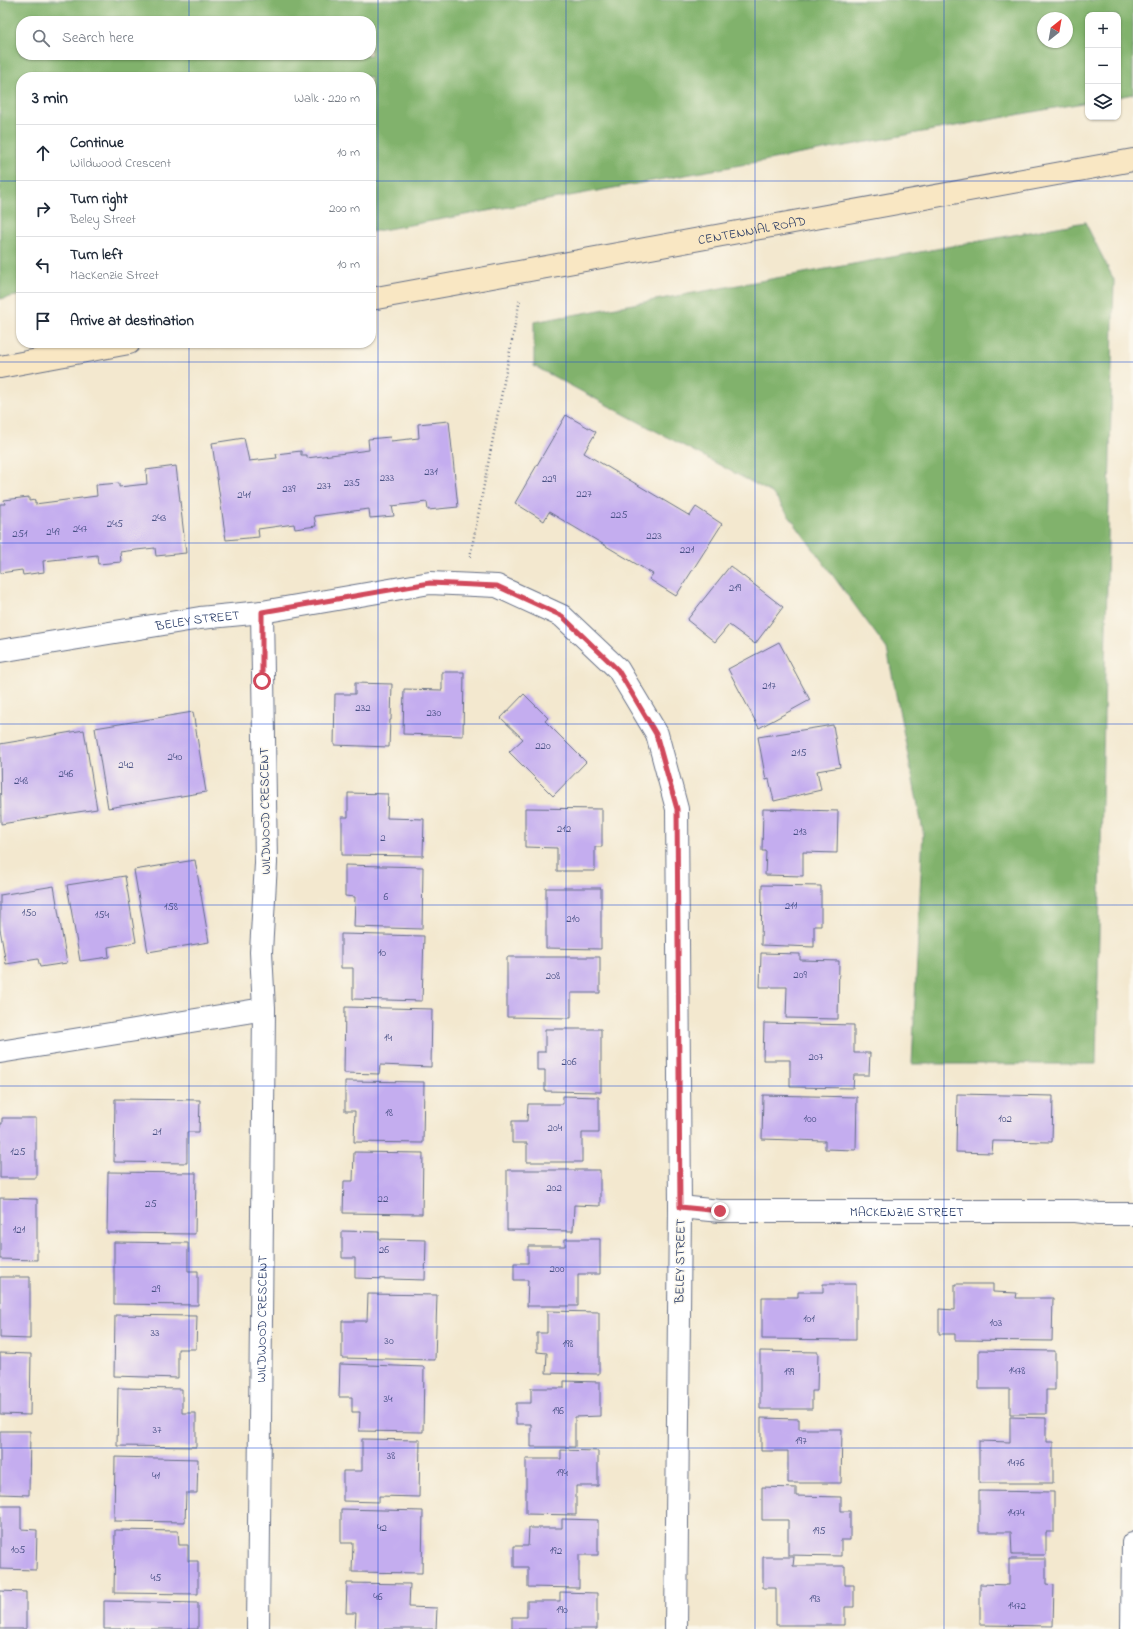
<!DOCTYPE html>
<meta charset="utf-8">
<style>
body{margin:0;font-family:"Indie Flower",sans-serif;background:#f2f2f3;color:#1f2937}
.controls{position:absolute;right:12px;top:12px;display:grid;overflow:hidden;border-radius:8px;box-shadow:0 1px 3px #0004}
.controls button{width:36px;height:36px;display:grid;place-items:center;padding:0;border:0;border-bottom:1px solid #e0e1e3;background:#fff;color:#1f2937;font:20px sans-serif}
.compass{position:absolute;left:1037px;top:12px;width:36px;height:36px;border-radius:50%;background:#fff;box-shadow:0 1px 3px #0004;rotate:31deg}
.stop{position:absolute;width:12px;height:12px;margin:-9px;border:3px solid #d1495b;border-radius:50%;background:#fff}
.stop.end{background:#d1495b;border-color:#fff;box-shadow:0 1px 4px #0008}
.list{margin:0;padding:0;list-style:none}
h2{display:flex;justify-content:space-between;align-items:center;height:52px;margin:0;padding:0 16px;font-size:17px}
h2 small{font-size:13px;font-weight:400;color:#747a83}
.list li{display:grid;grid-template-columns:26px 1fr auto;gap:12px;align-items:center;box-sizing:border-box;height:56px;padding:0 16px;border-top:1px solid #e0e1e3}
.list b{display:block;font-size:15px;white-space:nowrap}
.list p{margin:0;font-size:13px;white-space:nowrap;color:#747a83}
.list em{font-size:13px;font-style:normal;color:#747a83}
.icon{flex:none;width:22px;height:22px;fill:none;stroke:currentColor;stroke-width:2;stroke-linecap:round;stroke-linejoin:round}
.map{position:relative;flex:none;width:1133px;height:1629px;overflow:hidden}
.search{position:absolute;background:#fff;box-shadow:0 1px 3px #0004;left:16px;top:16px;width:360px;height:44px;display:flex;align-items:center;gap:10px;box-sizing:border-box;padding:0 14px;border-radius:16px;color:#747a83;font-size:15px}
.panel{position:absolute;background:#fff;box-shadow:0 1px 3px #0004;left:16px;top:72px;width:360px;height:276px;border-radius:16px}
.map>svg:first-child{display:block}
.forest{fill:#81b26c;stroke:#4e7065;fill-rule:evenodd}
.building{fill:#c4adef}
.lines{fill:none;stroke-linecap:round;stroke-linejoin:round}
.minor-casing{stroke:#677086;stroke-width:24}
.tertiary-casing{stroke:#677086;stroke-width:24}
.secondary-casing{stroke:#677086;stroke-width:24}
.path{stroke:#677086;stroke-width:2.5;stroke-dasharray:1 3;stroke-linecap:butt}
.minor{stroke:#fff;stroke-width:22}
.tertiary{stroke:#fff;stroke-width:22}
.secondary{stroke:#f9e7c3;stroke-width:22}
.route{stroke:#d1495b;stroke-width:5}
.grid{fill:none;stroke:#1d4ed8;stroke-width:1;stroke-opacity:0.55}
.labels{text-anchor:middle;stroke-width:3;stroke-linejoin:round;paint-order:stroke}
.number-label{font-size:11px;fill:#454e82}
.street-label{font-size:13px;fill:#1b2f5e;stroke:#fbf7ec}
</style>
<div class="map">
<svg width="1133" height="1629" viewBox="0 0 1133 1629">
<rect width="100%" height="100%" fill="#fbf7ec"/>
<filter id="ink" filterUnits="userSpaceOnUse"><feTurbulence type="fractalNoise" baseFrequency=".025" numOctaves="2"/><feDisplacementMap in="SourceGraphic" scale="8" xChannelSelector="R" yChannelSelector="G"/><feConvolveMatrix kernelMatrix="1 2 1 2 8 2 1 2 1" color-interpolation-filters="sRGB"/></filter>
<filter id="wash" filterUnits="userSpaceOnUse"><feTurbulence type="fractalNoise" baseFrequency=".012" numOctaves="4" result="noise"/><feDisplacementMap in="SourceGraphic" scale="16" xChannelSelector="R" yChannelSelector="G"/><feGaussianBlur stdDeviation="0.9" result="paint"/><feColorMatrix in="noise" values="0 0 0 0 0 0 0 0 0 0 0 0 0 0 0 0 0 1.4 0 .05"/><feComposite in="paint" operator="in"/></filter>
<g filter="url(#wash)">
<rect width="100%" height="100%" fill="#f3e8cf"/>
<g class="forest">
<path d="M0,0H1133V94L1118,97V15H1088V102L371,232V77H21V295L0,299ZM1043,18H1067V42H1043ZM21,21H371V55H21Z"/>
<polygon points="1085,222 1114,280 1096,1064 912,1064 923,831 887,649 772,493 534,366 534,322"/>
</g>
<g id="blocks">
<g class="building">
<polygon points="566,415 596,432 584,453 690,516 696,507 722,524 676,596 649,579 653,574 549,512 544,521 515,503"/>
<polygon points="449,421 458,507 428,510 427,502 392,506 394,516 370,518 369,509 314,516 316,526 295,529 294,524 258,529 259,537 226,540 212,443 244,438 249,461 277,458 276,454 301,451 301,455 307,455 307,458 369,450 368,439 390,437 391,441 419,438 418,424"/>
<polygon points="176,466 186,553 156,556 155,548 127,551 120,552 121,562 98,564 97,555 43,561 44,572 23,575 22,570 0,573 0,504 5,504 4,500 29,497 29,501 35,500 35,504 97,496 96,485 119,483 119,487 147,484 146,470"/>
<polygon points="730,566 783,607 755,644 729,625 715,642 687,620"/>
<polygon points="779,642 810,700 759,728 728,669"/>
<polygon points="442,672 464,672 463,736 403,734 404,689 442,690"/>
<polygon points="355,683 392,684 391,720 390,720 389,747 334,745 335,694 355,694"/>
<polygon points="524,694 548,718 545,721 586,762 553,796 509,752 523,739 501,718"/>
<polygon points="193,712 206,792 108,808 95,728"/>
<polygon points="833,725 840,767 817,771 821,790 774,801 769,779 766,780 758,737"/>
<polygon points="84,730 97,809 1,824 0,744"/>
<polygon points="348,793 388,794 387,818 424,819 423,856 342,855 342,817 348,817"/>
<polygon points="525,808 602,809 602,847 595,847 595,871 557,871 557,848 525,847"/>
<polygon points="763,809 838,811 837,853 803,852 803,876 765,875 766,851 762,851"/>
<polygon points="195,860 209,942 148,952 134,870"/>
<polygon points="345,865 423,867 422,929 354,927 355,897 345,896"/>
<polygon points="125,876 136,942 108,947 109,957 80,961 67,885"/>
<polygon points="762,885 821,886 821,926 814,926 814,947 761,945"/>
<polygon points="54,886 67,963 40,967 38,959 6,964 0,929 0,895"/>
<polygon points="546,888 601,888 601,949 546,948"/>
<polygon points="341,934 424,936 422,1001 353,999 353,968 341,968"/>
<polygon points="761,953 800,954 800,960 839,961 838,1019 786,1018 787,987 760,987"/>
<polygon points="507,957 600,957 600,993 571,993 571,1018 507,1017"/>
<polygon points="345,1007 432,1009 431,1067 380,1065 379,1074 344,1073"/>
<polygon points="764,1023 854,1025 854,1053 870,1053 869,1075 854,1075 853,1088 790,1087 790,1060 763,1060"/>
<polygon points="545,1029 601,1029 601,1092 545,1091 545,1070 537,1070 537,1052 545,1052"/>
<polygon points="345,1081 424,1082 423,1143 354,1142 355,1111 345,1111"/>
<polygon points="957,1094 1053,1096 1052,1142 993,1141 992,1153 956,1152"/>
<polygon points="763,1095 857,1097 856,1150 825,1149 825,1141 762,1139"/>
<polygon points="563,1096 599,1097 599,1133 582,1133 582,1162 527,1162 527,1143 512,1143 512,1121 527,1121 528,1104 563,1104"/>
<polygon points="115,1099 200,1100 199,1132 187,1132 187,1163 114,1162"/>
<polygon points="2,1118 36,1118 36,1178 0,1178 0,1124 2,1124"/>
<polygon points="354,1152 423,1153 422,1214 343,1213 344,1181 353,1181"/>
<polygon points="507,1170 600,1170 600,1206 574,1205 573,1231 507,1230"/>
<polygon points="108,1172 196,1173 195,1234 107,1233"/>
<polygon points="0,1198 37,1199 37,1260 0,1259"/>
<polygon points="342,1231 379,1232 379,1239 426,1240 425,1280 355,1278 355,1258 342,1258"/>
<polygon points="565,1239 600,1239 600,1274 578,1274 578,1306 527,1306 528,1280 514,1280 514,1263 528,1263 528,1246 565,1246"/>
<polygon points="114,1242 188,1243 188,1271 198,1271 198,1305 114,1304"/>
<polygon points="0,1277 30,1277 30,1339 0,1338"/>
<polygon points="823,1284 856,1284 856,1340 762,1339 762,1297 798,1297 798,1292 823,1292"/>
<polygon points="955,1284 993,1284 993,1292 1017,1293 1016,1298 1053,1298 1052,1341 955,1340 955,1334 939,1334 939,1309 955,1310"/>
<polygon points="368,1294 437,1295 435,1360 342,1358 342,1321 367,1321"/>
<polygon points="547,1311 599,1312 599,1374 546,1373 547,1353 537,1352 537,1333 547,1333"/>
<polygon points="115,1315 197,1316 196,1349 178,1349 178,1378 114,1376"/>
<polygon points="979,1350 1055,1351 1055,1390 1046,1390 1046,1414 1010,1414 1010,1389 979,1389"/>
<polygon points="760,1351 818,1352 817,1391 812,1391 812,1409 760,1409"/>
<polygon points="0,1353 31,1354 30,1415 0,1414"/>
<polygon points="340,1364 424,1367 423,1432 359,1431 360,1412 352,1412 352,1397 339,1397"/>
<polygon points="564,1381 600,1382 600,1416 575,1417 575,1447 531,1447 531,1424 516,1424 516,1403 531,1403 531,1388 564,1388"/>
<polygon points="118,1388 182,1389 182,1413 196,1413 196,1447 117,1446"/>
<polygon points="1010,1417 1046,1418 1046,1442 1053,1442 1053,1483 979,1483 979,1441 1010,1442"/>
<polygon points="761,1418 799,1419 799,1429 842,1429 841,1483 788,1483 788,1451 761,1451"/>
<polygon points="0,1431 30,1431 29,1495 0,1494"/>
<polygon points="362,1439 420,1440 419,1497 379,1496 379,1502 343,1501 343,1471 362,1471"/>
<polygon points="561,1450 598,1451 598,1486 576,1486 576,1515 526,1514 526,1459 561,1459"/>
<polygon points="115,1457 198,1459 197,1493 186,1493 185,1522 114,1521"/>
<polygon points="762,1487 796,1488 796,1496 841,1497 841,1511 850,1511 850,1540 841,1540 841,1556 788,1555 788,1520 762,1520"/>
<polygon points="979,1491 1054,1492 1054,1532 1046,1532 1046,1555 1012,1555 1011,1532 979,1532"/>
<polygon points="0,1506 21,1506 21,1529 37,1530 36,1570 0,1569"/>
<polygon points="341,1509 423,1511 422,1573 352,1572 353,1543 341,1543"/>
<polygon points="562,1519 598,1520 598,1555 579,1555 579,1588 528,1587 528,1567 514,1567 514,1546 528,1546 529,1528 562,1528"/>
<polygon points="115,1530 178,1531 179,1545 188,1545 188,1561 198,1561 198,1594 114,1593"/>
<polygon points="763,1557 794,1557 793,1566 845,1566 845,1585 854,1585 854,1607 845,1607 845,1625 776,1625 776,1588 763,1588"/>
<polygon points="1009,1559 1046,1559 1046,1584 1054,1585 1053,1626 980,1625 980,1584 1009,1585"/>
<polygon points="347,1583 410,1584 409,1607 437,1608 436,1629 355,1629 356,1613 346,1613"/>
<polygon points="0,1591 26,1592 26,1629 0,1629"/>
<polygon points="560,1592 597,1593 597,1629 512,1629 512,1617 527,1617 527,1601 560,1601"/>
<polygon points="104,1601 198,1603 198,1629 104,1629"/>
</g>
</g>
</g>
<g filter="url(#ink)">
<use href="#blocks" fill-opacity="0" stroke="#677086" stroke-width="1"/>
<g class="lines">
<g class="minor-casing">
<g id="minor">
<path id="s1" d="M0,651L200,618L262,612L430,583L497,586L562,616L618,669L657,734L677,809L680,1207L676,1629"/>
<polyline points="0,1052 264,1009"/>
<path id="s2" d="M680,1207L720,1211H1076L1098,1214H1133"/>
<path id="s3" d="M258,1629L264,1009L261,952L266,863L262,612"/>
</g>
</g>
<g class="tertiary-casing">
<polyline id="tertiary" points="1132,1629 1133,1543"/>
</g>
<g class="secondary-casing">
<g id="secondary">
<path id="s4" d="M371,299L1133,160"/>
<polyline points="0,367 129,343"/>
</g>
</g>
<polyline class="path" points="470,557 520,299"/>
<use href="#minor" class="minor"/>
<use href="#tertiary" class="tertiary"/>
<use href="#secondary" class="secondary"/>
</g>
</g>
<g class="lines" filter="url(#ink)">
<polyline class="route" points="262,681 262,612 430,583 497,586 562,616 618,670 656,734 677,809 680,1207 720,1211"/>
</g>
<path class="grid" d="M189,0V21M378,0V1629M566,0V1629M755,0V1629M944,0V1629M189,55V77M0,181H21M371,181H1133M189,343V1629M0,362H1133M0,543H1133M0,724H1133M0,905H1133M0,1086H1133M0,1267H1133M0,1448H1133"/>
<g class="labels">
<g class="number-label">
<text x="431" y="475">231</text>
<text x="387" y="481">233</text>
<text x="549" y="482">229</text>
<text x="352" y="486">235</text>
<text x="324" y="489">237</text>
<text x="289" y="492">239</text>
<text x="584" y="497">227</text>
<text x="244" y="498">241</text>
<text x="619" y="518">225</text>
<text x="159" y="521">243</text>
<text x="115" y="527">245</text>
<text x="80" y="532">247</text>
<text x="53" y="535">249</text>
<text x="20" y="537">251</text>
<text x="654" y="539">223</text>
<text x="687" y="553">221</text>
<text x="735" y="591">219</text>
<text x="769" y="689">217</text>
<text x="363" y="711">232</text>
<text x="434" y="716">230</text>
<text x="543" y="749">220</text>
<text x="799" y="756">215</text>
<text x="175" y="760">240</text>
<text x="126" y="768">242</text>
<text x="66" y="777">246</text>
<text x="21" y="784">248</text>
<text x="564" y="832">212</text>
<text x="800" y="835">213</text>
<text x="383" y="841">2</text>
<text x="386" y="900">6</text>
<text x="791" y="909">211</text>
<text x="171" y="910">158</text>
<text x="29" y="916">150</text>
<text x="102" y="918">154</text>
<text x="573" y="922">210</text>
<text x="382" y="956">10</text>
<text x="800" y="978">209</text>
<text x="553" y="979">208</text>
<text x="388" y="1041">14</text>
<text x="816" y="1060">207</text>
<text x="569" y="1065">206</text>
<text x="389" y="1116">18</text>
<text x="810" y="1122">100</text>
<text x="1005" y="1122">102</text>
<text x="555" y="1131">204</text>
<text x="157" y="1135">21</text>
<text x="18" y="1155">125</text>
<text x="554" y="1191">202</text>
<text x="383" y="1202">22</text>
<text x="151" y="1207">25</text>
<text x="19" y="1233">121</text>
<text x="384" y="1253">26</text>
<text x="557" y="1272">200</text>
<text x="156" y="1292">29</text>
<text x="809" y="1322">101</text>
<text x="996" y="1326">103</text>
<text x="155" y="1336">33</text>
<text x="389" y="1344">30</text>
<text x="568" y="1347">198</text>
<text x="1017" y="1374">1478</text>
<text x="789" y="1375">199</text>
<text x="388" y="1402">34</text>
<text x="558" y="1414">196</text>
<text x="157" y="1433">37</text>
<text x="801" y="1444">197</text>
<text x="391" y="1459">38</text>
<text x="1016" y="1466">1476</text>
<text x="562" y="1476">194</text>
<text x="156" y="1479">41</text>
<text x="1016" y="1516">1474</text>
<text x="382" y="1531">42</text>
<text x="819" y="1534">195</text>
<text x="18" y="1553">105</text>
<text x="556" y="1554">192</text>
<text x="156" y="1581">45</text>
<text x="378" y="1600">46</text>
<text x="815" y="1602">193</text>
<text x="1017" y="1609">1472</text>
<text x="562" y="1613">190</text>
</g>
<g class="street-label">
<text dy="5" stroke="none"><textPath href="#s4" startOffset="387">CENTENNIAL ROAD</textPath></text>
<text dy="5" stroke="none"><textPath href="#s1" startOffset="200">BELEY STREET</textPath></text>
<text transform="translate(264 811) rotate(-91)" y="5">WILDWOOD CRESCENT</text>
<text dy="5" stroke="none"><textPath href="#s2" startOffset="227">MACKENZIE STREET</textPath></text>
<text transform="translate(679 1261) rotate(-89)" y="5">BELEY STREET</text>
<text dy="5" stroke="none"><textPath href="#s3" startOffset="310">WILDWOOD CRESCENT</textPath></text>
</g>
</g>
</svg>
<div class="controls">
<button>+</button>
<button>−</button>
<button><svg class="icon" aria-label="layers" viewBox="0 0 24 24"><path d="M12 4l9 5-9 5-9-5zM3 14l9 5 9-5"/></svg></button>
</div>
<svg class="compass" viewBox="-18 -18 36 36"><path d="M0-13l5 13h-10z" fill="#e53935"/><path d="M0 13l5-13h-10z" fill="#747a83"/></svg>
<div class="stop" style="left:262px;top:681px"></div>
<div class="stop end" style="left:720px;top:1211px"></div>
<div class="search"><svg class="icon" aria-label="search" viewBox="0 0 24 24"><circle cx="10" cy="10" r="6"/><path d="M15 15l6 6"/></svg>Search here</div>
<section class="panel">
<h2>3 min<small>Walk · 220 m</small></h2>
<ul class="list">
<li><svg class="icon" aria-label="ahead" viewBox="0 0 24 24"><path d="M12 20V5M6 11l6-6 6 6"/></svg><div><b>Continue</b><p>Wildwood Crescent</p></div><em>10 m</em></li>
<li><svg class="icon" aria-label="right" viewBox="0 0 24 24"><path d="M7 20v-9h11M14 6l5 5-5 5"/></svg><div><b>Turn right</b><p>Beley Street</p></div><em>200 m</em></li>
<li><svg class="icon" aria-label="left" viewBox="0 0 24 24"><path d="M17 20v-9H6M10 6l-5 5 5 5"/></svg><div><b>Turn left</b><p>MacKenzie Street</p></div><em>10 m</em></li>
<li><svg class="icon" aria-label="arrive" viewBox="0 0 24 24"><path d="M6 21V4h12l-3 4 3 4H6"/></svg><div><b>Arrive at destination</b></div></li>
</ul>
</section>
</div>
